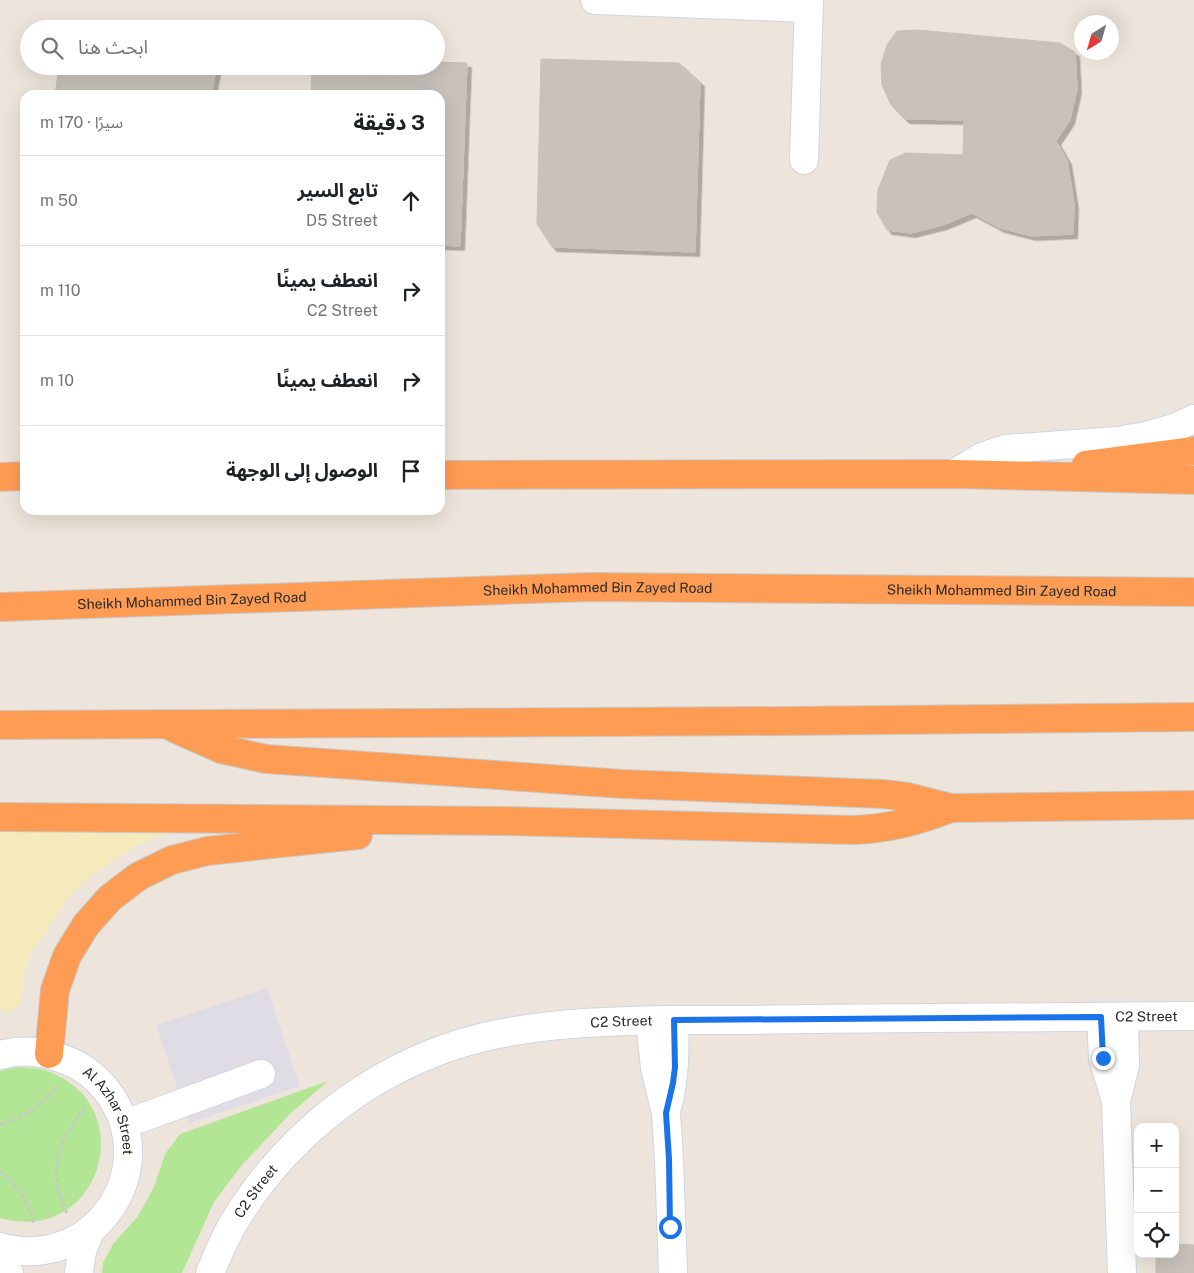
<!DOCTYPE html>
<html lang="ar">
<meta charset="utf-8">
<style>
body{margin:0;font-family:"Public Sans","Noto Sans Arabic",sans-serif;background:#f6f6f6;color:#202124;direction:rtl}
.controls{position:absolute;right:15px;bottom:15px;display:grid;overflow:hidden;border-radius:10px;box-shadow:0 5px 20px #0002}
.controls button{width:45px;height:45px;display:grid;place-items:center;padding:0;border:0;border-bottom:1px solid #e0e0e0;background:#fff;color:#202124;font:25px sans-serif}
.compass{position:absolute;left:1074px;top:15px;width:45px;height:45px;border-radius:50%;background:#fff;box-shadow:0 5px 20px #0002;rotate:217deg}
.stop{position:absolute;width:15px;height:15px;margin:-11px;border:4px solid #1a73e8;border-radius:50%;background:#fff}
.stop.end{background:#1a73e8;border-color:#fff;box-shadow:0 1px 5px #0008}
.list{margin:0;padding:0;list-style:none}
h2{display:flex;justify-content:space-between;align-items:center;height:65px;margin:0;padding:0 20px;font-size:21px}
h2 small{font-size:16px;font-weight:400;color:#757577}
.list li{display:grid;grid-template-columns:32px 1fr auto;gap:15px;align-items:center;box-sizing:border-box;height:90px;padding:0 20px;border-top:1px solid #e0e0e0}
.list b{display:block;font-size:19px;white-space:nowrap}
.list p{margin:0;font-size:16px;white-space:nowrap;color:#757577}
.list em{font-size:16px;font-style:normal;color:#757577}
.icon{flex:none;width:28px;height:28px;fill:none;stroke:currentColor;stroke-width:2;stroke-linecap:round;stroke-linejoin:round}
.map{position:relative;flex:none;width:1194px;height:1273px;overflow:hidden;direction:ltr}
.search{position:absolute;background:#fff;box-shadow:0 5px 20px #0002;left:20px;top:20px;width:425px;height:55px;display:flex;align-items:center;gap:12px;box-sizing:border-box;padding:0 18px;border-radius:28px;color:#757577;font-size:19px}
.panel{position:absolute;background:#fff;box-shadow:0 5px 20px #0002;left:20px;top:90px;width:425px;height:425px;border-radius:15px;direction:rtl}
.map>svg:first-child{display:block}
.industrial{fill:#dfdce5}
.green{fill:#b2e695}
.sand{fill:#f4eabc}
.building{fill:#c8c2bb;stroke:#c8c1b5;filter:url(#shadow)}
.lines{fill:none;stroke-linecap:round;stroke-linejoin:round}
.minor-casing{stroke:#d0d4e4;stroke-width:30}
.highway-casing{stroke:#c8c8c8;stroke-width:30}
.path{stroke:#c8c8c8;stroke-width:3;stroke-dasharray:4 2.5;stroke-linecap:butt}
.minor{stroke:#fff;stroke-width:28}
.highway{stroke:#ff9c54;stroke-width:28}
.route{stroke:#1a73e8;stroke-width:6}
.labels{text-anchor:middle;stroke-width:4;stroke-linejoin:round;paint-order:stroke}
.street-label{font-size:14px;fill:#2a2a2a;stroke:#fff}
</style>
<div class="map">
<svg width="1194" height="1273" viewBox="0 0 1194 1273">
<defs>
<filter id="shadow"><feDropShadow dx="4.5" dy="4.5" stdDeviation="0" flood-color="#0004"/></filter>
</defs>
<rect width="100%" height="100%" fill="#ede5db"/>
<polygon class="industrial" points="267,988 300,1086 189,1123 156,1025"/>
<g class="green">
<path d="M17,1067C25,1068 36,1067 44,1070C144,1102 102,1247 0,1218V1071Z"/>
<polygon points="328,1081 290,1114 242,1165 214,1202 182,1273 102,1273 103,1263 113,1244 138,1216 154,1187 165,1154 180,1134"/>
</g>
<polygon class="sand" points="0,829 177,829 138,845 96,872 68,898 33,951 25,970 20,1005 11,1012 3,1011 0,1006"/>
<g class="building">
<polygon points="918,30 1060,43 1075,52 1077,89 1070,120 1056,141 1067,160 1074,204 1073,234 1032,236 1000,228 972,213 943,225 911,233 887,230 877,212 878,190 890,160 906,153 963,155 964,120 905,119 891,105 882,85 881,64 887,45 897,31"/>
<polygon points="541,59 679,63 700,82 695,252 552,247 537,224"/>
<polygon points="436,62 467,63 460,246 440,245 440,95 311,95 312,66 369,66 369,75 405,76 405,66 436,66"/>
<polygon points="59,66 217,66 211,95 55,95"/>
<polygon points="1175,1244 1194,1245 1194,1273 1156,1273 1156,1254 1175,1254"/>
</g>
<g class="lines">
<g class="minor-casing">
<g id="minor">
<polyline points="595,0 809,8"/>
<polyline points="804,160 809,0"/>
<polyline points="954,474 982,457 1005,449 1117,441 1146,436 1174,428 1194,419"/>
<polyline points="1101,1017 1103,1058 1116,1101"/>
<polyline points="650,1021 655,1068 666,1113 669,1159 673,1273"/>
<path id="s1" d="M0,1055C21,1049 43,1051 63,1059C83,1066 98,1078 110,1095C163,1173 91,1273 0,1247"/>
<path d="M668,1104C675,1076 675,1050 674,1020"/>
<polyline points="125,1124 261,1074"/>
<polyline points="0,1260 9,1273"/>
<polyline points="79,1273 82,1251 90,1231"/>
<path id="s2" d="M210,1273C217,1257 224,1239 233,1224C287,1133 377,1064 480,1038C542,1023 607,1021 670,1020C715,1020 761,1020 806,1019C936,1018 1065,1017 1194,1016"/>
<polyline points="1122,1273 1116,1101 1125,1065 1124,1017"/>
</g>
</g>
<g class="highway-casing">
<g id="highway">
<polyline points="1086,465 1194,451"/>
<polyline points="440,475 954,474 1194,480"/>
<polyline points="0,477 25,476"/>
<path id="s3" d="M0,607L592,587L1194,592"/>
<polyline points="0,725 788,721 1194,717"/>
<polyline points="174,728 221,749 266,759 623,784 883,794 908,797 951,808 1194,805"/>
<path d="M0,817L505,821L852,830C888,829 918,821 951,808"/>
<polyline points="49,1054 55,990 67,956 86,925 110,898 139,876 172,860 207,851 358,835"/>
</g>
</g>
<g class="path">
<path d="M0,1124C25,1119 43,1105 58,1085"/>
<path d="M0,1171C18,1185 28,1203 34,1224"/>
<path d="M67,1213C46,1171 58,1140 86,1107"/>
</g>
<use href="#minor" class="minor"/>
<use href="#highway" class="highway"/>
</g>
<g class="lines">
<polyline class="route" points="670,1227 669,1159 666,1113 673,1083 675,1067 674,1020 1101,1017 1103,1058"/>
</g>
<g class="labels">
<g class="street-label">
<text dy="5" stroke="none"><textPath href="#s3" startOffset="598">Sheikh Mohammed Bin Zayed Road</textPath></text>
<text dy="5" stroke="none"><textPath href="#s3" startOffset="1002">Sheikh Mohammed Bin Zayed Road</textPath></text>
<text dy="5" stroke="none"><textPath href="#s3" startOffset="192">Sheikh Mohammed Bin Zayed Road</textPath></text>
<text dy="5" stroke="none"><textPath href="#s2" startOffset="1039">C2 Street</textPath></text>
<text dy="5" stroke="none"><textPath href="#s2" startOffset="514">C2 Street</textPath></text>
<text dy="5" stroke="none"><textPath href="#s1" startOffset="138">Al Azhar Street</textPath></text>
<text dy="5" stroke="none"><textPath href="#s2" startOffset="94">C2 Street</textPath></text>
</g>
</g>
</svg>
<div class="controls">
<button>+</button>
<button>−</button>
<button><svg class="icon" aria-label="locate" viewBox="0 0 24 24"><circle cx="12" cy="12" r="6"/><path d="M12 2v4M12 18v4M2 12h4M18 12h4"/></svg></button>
</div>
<svg class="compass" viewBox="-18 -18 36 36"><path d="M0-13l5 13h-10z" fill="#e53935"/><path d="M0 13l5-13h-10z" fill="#757577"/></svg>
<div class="stop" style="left:670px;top:1227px"></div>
<div class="stop end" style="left:1103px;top:1058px"></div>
<div class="search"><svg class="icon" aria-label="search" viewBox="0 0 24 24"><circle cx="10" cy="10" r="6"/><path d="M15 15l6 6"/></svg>ابحث هنا</div>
<section class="panel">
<h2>3 دقيقة<small>سيرًا · 170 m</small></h2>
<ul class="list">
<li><svg class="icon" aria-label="ahead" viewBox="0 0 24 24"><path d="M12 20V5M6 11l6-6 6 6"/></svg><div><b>تابع السير</b><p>D5 Street</p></div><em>50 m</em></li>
<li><svg class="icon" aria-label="right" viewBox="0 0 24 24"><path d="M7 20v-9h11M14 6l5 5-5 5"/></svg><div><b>انعطف يمينًا</b><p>C2 Street</p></div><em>110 m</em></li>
<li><svg class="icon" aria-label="right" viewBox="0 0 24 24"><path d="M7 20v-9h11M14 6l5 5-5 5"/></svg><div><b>انعطف يمينًا</b></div><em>10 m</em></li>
<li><svg class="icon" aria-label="arrive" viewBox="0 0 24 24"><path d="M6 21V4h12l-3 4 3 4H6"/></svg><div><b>الوصول إلى الوجهة</b></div></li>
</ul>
</section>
</div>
